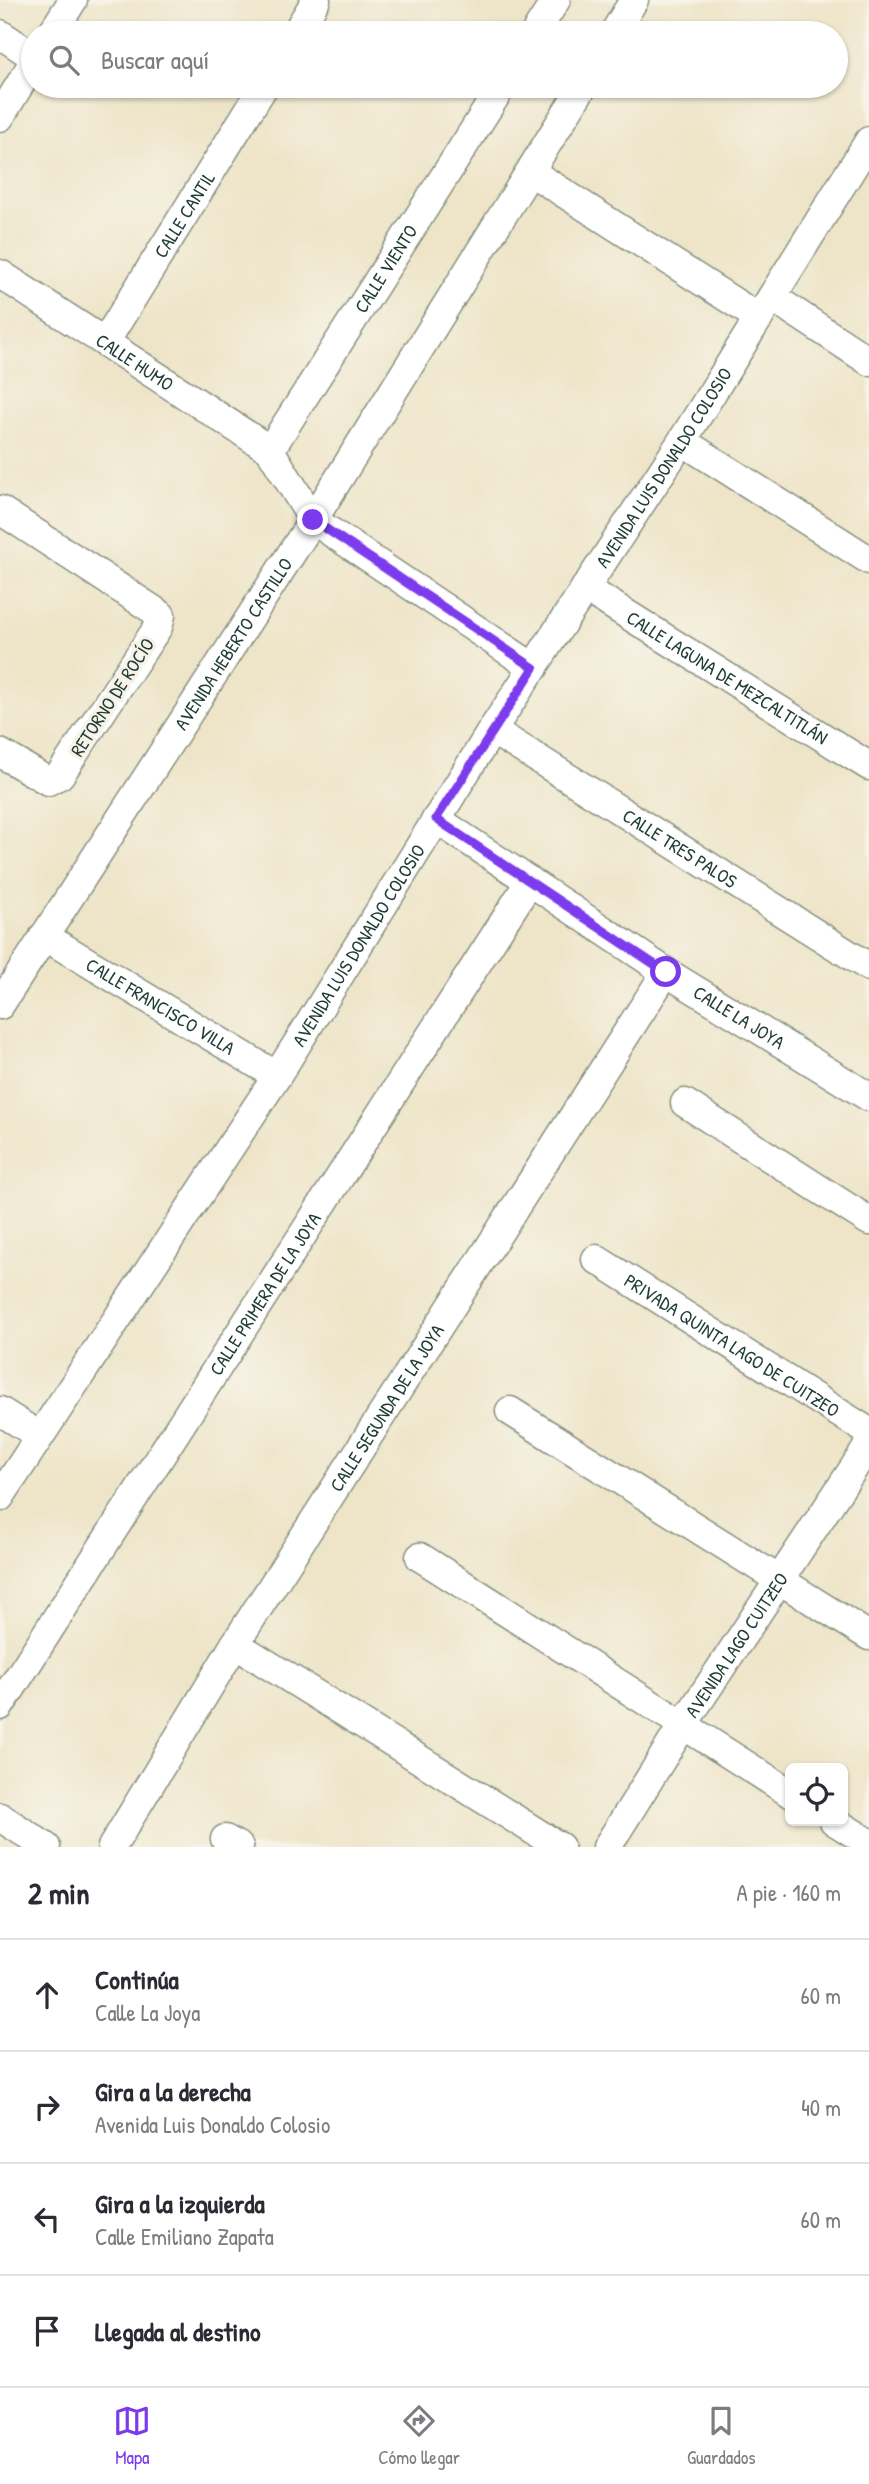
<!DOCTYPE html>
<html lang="es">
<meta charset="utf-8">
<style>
body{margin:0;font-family:"Patrick Hand",sans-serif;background:#f7f7f7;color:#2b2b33}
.controls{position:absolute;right:21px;bottom:21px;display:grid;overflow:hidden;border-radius:10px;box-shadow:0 2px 5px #0004}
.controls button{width:63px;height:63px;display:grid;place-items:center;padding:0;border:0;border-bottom:2px solid #e1e1e2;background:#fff;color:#2b2b33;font:35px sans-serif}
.stop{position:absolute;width:21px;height:21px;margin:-16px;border:5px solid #7c3aed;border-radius:50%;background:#fff}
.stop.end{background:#7c3aed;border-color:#fff;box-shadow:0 2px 7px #0008}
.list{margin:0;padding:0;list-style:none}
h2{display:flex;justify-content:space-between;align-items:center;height:91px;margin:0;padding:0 28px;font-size:30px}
h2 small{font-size:23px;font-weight:400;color:#7c7c81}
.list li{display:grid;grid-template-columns:46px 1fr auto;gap:21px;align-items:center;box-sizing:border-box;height:112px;padding:0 28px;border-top:2px solid #e1e1e2}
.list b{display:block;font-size:26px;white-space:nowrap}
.list p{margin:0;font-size:23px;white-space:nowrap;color:#7c7c81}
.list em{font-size:23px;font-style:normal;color:#7c7c81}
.icon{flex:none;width:38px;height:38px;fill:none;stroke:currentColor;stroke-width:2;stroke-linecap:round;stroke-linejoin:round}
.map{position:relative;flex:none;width:869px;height:1847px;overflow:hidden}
.search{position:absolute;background:#fff;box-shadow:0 2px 5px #0004;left:21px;right:21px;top:21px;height:77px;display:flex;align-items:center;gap:18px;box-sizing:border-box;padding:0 24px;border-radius:38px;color:#7c7c81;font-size:26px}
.sheet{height:539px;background:#fff}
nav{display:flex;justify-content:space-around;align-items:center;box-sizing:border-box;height:98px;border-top:2px solid #e1e1e2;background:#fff;font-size:19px;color:#7c7c81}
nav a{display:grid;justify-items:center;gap:4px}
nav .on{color:#7c3aed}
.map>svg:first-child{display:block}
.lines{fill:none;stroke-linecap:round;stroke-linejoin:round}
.minor-casing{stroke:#86917e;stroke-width:31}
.minor{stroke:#fff;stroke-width:28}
.route{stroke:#7c3aed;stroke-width:9}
.labels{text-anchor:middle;stroke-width:7;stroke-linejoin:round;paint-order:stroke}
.street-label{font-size:19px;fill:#1f3d34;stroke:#f7f3e8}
</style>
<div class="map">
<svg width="869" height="1847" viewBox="0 0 869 1847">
<rect width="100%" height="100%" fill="#f7f3e8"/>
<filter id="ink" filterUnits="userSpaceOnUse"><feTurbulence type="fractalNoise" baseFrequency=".0143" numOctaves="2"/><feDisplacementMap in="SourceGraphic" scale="14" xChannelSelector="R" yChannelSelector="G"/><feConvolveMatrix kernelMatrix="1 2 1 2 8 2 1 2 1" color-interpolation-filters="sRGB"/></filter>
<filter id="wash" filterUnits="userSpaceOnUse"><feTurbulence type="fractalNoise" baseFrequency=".00686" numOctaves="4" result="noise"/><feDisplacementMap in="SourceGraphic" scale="28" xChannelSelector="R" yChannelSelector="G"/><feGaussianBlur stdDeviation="1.57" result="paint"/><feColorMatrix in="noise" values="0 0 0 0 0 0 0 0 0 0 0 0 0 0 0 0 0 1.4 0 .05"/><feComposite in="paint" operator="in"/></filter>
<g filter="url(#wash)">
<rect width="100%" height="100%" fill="#eee5c9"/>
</g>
<g filter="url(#ink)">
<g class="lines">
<g class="minor-casing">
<g id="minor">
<polyline points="52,33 73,0"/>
<polyline points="296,33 316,0"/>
<polyline points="535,33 556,0"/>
<polyline points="614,33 634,0"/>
<polyline points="0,34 33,56"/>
<polyline points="0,117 33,63"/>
<polyline points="531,172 759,318"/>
<path id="s1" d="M0,274L270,450L313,520L534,668"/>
<polyline points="772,297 869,361"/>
<path id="s2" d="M105,342L264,86"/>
<polyline points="682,441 869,560"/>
<path id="s3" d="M270,450L502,86"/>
<polyline points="0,510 161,615 158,627 60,775 48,781 0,753"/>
<path id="s4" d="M585,588L869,766"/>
<path id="s5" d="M492,730L869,967"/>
<path id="s6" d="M436,819L666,972L869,1097"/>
<path id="s7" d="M44,936L277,1076"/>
<path id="s8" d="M0,1005L313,520L583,86"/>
<polyline points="685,1103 869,1221"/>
<path id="s9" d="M596,1259L869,1432"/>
<polyline points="0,1411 38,1435"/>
<polyline points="510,1411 869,1636"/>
<path id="s10" d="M0,1497L277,1076L492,730L682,441L869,141"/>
<polyline points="420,1557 790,1793"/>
<polyline points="235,1644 560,1847"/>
<path id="s11" d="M0,1706L530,881"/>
<polyline points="0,1817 46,1847"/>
<polyline points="834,1821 869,1843"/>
<polyline points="225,1839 239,1847"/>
<path id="s12" d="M112,1847L235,1644L666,972"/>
<path id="s13" d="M607,1847L683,1725L869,1445"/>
</g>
</g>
<use href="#minor" class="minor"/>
</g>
</g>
<g class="lines" filter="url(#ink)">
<polyline class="route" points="313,520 534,668 436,819 666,972"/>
</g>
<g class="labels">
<g class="street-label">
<text dy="7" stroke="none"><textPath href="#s2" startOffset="150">CALLE CANTIL</textPath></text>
<text dy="7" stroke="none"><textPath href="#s3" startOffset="215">CALLE VIENTO</textPath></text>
<text dy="7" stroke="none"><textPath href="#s1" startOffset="161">CALLE HUMO</textPath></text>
<text dy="7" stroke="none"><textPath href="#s10" startOffset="1225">AVENIDA LUIS DONALDO COLOSIO</textPath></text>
<text dy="7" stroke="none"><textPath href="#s8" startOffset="430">AVENIDA HEBERTO CASTILLO</textPath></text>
<text dy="7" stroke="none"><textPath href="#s4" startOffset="168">CALLE LAGUNA DE MEZCALTITLÁN</textPath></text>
<text transform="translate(112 697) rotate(-57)" y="7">RETORNO DE ROCÍO</text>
<text dy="7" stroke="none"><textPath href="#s5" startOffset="222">CALLE TRES PALOS</textPath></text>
<text dy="7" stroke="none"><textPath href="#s10" startOffset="658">AVENIDA LUIS DONALDO COLOSIO</textPath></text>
<text dy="7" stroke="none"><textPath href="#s7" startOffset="136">CALLE FRANCISCO VILLA</textPath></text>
<text dy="7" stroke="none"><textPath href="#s6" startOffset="362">CALLE LA JOYA</textPath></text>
<text dy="7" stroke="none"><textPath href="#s11" startOffset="490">CALLE PRIMERA DE LA JOYA</textPath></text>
<text dy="7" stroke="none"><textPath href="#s9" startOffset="161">PRIVADA QUINTA LAGO DE CUITZEO</textPath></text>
<text dy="7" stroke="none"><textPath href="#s12" startOffset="518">CALLE SEGUNDA DE LA JOYA</textPath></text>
<text dy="7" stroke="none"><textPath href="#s13" startOffset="240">AVENIDA LAGO CUITZEO</textPath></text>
</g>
</g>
</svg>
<div class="controls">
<button><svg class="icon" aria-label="locate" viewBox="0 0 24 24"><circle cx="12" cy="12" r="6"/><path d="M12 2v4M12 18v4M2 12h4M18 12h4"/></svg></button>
</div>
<div class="stop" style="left:666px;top:972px"></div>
<div class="stop end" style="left:313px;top:520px"></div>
<div class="search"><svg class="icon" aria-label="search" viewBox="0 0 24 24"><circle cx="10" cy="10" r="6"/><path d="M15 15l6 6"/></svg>Buscar aquí</div>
</div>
<section class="sheet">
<h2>2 min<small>A pie · 160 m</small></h2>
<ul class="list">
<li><svg class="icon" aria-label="ahead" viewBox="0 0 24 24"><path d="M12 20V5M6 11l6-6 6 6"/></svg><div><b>Continúa</b><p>Calle La Joya</p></div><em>60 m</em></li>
<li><svg class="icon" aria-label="right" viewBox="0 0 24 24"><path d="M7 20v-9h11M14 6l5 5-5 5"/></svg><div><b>Gira a la derecha</b><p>Avenida Luis Donaldo Colosio</p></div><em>40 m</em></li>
<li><svg class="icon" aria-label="left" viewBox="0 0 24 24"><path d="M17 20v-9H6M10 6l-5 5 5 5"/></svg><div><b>Gira a la izquierda</b><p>Calle Emiliano Zapata</p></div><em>60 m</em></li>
<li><svg class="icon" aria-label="arrive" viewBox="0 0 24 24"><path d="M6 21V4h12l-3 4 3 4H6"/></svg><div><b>Llegada al destino</b></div></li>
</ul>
</section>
<nav>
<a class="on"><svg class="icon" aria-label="map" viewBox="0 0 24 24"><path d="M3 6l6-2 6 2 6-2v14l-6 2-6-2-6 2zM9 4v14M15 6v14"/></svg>Mapa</a>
<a><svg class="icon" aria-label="directions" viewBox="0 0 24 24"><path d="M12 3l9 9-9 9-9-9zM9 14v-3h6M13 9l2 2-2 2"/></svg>Cómo llegar</a>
<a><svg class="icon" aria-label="saved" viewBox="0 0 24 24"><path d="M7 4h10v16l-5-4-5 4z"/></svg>Guardados</a>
</nav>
